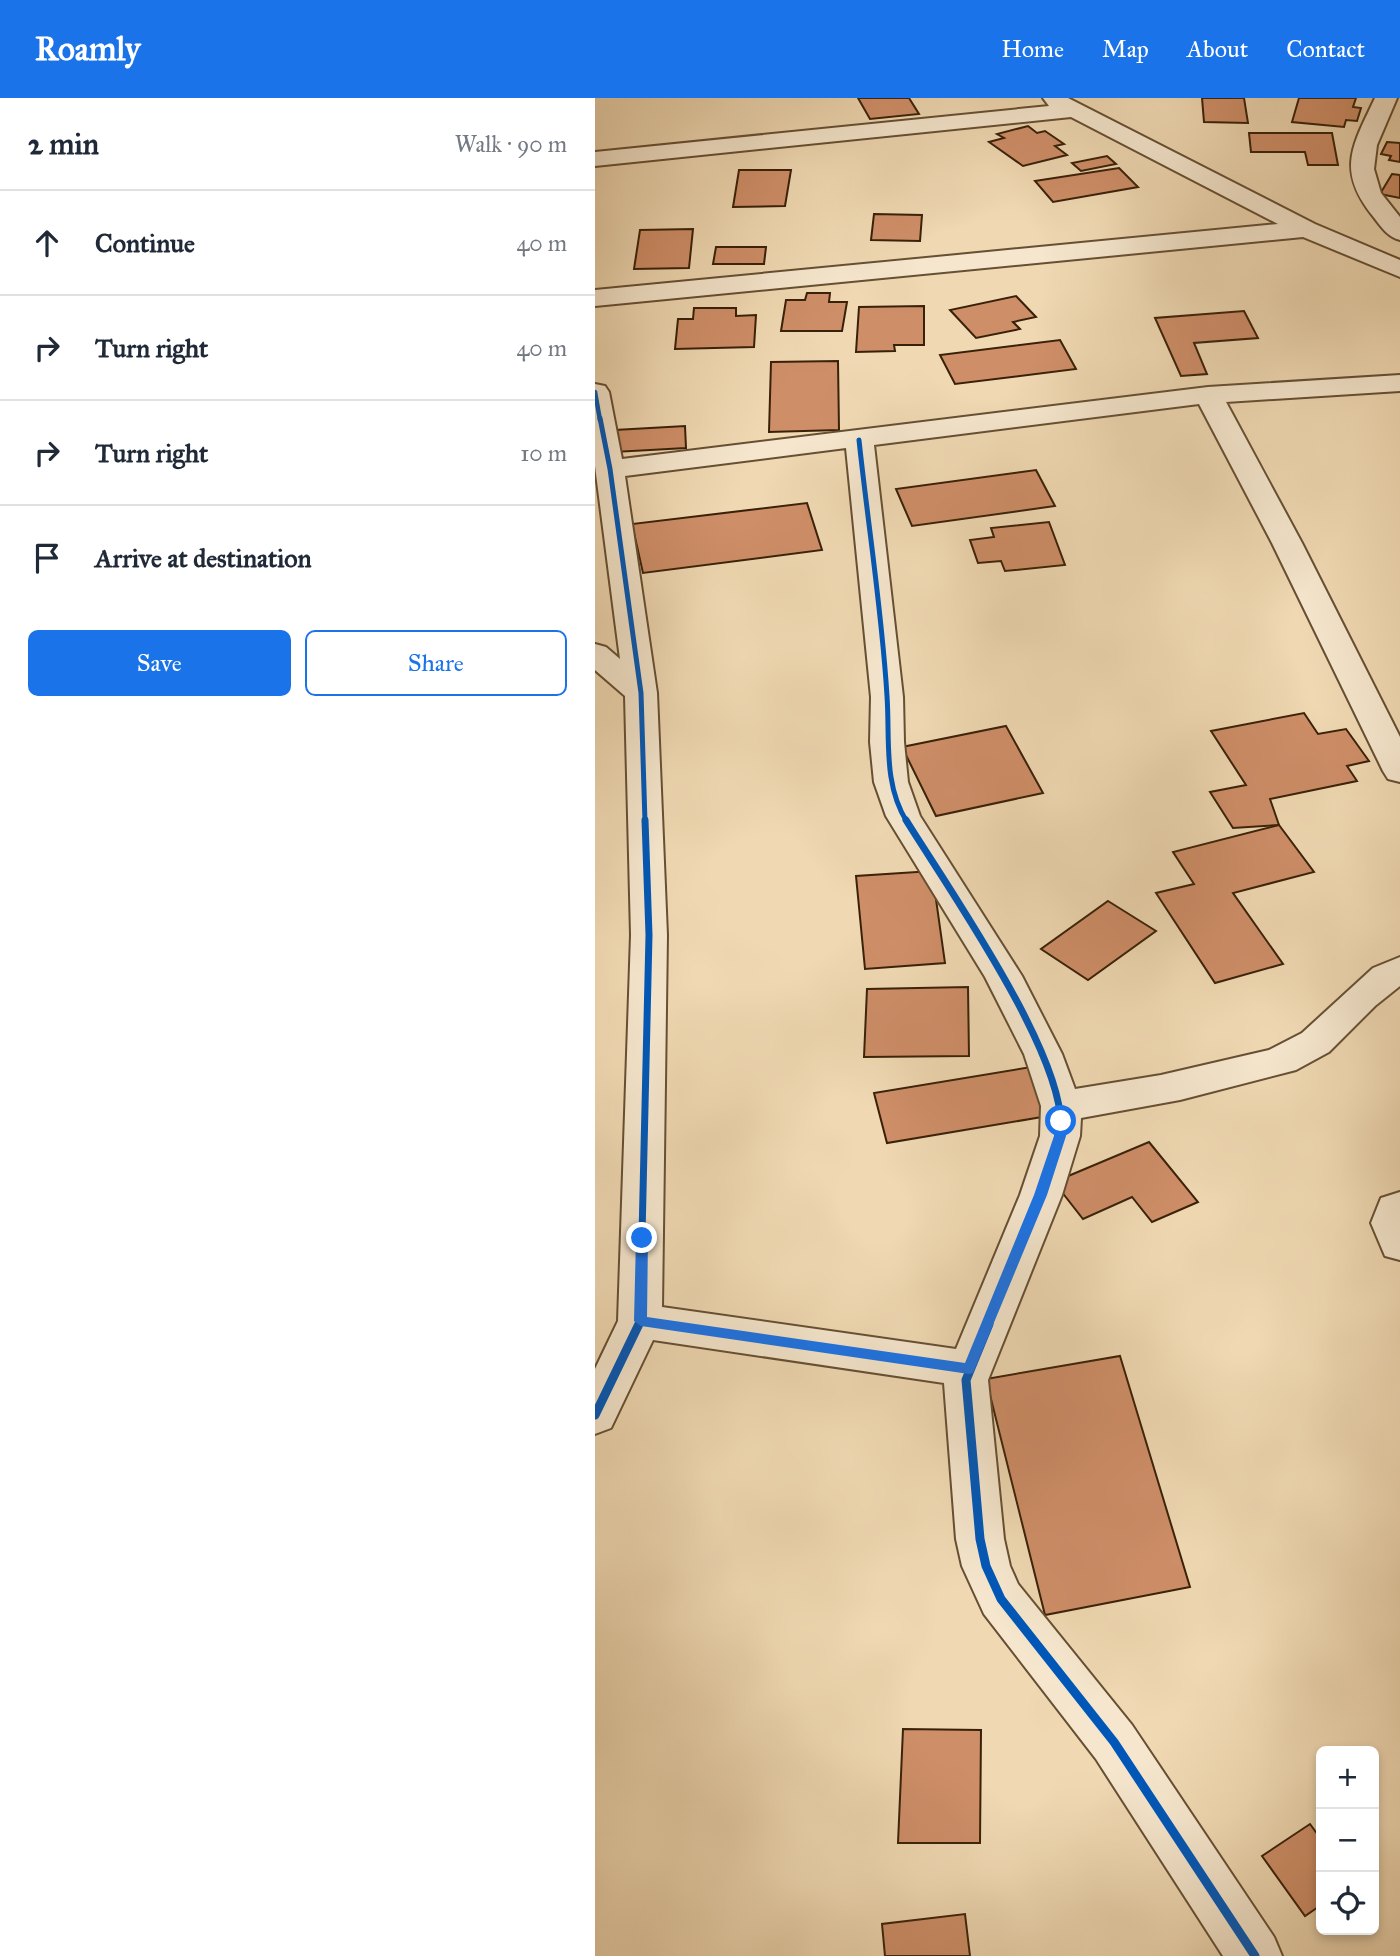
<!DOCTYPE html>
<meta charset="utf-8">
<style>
body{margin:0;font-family:"IM FELL Great Primer",serif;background:#f2f2f3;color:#1f2937}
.controls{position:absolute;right:21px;bottom:21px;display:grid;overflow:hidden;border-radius:10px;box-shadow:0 4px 10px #0003}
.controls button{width:63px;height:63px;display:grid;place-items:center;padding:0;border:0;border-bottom:2px solid #e0e1e3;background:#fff;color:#1f2937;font:35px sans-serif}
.stop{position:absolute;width:21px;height:21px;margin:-16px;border:5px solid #1a73e8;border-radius:50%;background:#fff}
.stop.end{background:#1a73e8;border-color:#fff;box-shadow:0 2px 7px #0008}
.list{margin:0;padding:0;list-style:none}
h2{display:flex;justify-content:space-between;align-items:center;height:91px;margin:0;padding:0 28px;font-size:30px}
h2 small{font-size:23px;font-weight:400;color:#747a83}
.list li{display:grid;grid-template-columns:46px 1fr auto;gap:21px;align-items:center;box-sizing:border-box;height:105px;padding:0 28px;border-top:2px solid #e0e1e3}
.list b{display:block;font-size:26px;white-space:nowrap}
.list em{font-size:23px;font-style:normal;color:#747a83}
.actions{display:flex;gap:14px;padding:21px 28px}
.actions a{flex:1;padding:16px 0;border:2px solid #1a73e8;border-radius:10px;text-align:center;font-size:24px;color:#1a73e8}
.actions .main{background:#1a73e8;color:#fff}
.icon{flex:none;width:38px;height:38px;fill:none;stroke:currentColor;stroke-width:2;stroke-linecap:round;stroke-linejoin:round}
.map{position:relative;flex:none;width:805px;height:1858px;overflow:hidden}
header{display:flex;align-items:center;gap:42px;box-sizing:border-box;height:98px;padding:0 35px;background:#1a73e8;color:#fff}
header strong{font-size:33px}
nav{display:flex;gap:38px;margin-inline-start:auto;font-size:24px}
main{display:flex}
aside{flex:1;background:#fff}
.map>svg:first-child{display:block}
.building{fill:#ce8e68;stroke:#392109;stroke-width:2}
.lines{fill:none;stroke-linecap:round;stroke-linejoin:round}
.minor-casing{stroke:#664f33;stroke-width:4}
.minor{fill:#f5e6cd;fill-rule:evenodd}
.cycleway-far3-casing{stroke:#f5e6cd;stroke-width:7}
.cycleway-far2-casing{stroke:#f5e6cd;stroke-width:9}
.cycleway-far1-casing{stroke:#f5e6cd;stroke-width:11}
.cycleway-casing{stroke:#f5e6cd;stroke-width:13}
.cycleway-far3{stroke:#0057b8;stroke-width:4.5}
.cycleway-far2{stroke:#0057b8;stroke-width:5}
.cycleway-far1{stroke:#0057b8;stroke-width:7}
.cycleway{stroke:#0057b8;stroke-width:9}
.route{fill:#1a73e8}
</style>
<header>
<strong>Roamly</strong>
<nav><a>Home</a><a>Map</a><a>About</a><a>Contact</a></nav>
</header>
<main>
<aside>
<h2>2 min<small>Walk · 90 m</small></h2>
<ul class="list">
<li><svg class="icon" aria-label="ahead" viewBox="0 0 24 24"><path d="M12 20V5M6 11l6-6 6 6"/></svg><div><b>Continue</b></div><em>40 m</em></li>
<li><svg class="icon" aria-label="right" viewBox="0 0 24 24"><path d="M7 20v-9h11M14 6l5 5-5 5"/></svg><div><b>Turn right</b></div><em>40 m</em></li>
<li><svg class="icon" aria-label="right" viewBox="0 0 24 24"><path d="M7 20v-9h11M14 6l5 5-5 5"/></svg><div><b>Turn right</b></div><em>10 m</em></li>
<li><svg class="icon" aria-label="arrive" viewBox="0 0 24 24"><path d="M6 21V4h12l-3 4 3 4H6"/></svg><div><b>Arrive at destination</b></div></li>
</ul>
<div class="actions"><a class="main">Save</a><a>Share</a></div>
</aside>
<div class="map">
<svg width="805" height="1858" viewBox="0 0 805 1858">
<rect width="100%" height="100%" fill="#efd8b2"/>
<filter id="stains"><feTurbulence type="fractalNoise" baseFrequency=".00286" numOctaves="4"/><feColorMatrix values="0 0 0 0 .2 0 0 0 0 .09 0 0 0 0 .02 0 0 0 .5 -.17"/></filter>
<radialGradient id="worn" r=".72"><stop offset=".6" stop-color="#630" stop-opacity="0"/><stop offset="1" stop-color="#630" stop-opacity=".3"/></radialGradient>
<g class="building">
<polygon points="263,0 314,0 324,16 275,21"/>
<polygon points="607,0 649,0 653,25 609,24"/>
<polygon points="704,0 761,0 758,9 766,10 762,23 751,22 749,29 697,24"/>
<polygon points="433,28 442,35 450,33 469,46 460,48 472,57 428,68 394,44 409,40 402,36"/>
<polygon points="654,35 737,35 743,67 713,67 710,54 656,54"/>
<polygon points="792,44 805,45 805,64 794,62 796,58 786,56"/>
<polygon points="512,58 521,66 486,73 477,65"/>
<polygon points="524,70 543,89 458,104 440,83"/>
<polygon points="144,72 196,72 190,108 138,109"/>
<polygon points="797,76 805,77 805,100 785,96"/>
<polygon points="279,116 327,117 325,143 276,142"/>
<polygon points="98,131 94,170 39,171 45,132"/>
<polygon points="121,149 171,149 169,166 118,166"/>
<polygon points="212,195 235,195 234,204 252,204 247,233 186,233 191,202 210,202"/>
<polygon points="421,198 441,219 418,224 425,231 381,240 355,212"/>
<polygon points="329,208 329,247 299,247 300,253 261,254 264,209"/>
<polygon points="99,210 141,210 141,218 161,217 159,249 80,251 83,221 98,221"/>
<polygon points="649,213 663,240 599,245 612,276 586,278 560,220"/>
<polygon points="465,242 481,271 360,286 345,257"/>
<polygon points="243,263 244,332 174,334 176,264"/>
<polygon points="90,328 91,350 19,354 20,332"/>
<polygon points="441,372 460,408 317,428 301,391"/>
<polygon points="212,405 227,452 48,475 37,426"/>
<polygon points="454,424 470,467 410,473 406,463 383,465 375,442 399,439 396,430"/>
<polygon points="709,615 723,636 751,631 774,663 752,668 762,683 675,701 684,727 638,730 615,694 651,687 616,633"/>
<polygon points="411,628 448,695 341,718 307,649"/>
<polygon points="684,727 719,774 638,795 688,866 620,885 561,795 599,786 578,754"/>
<polygon points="337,773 350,865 270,871 261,778"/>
<polygon points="513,803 561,833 493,882 446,851"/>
<polygon points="373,889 374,958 269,959 272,891"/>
<polygon points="436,969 453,1018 292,1045 279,995"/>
<polygon points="554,1044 603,1104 557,1124 537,1099 488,1121 459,1084"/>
<polygon points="525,1258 595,1489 450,1517 391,1281"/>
<polygon points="308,1631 386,1632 385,1745 303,1745"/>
<polygon points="715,1726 726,1741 726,1807 710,1818 667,1758"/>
<polygon points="370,1816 375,1858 290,1858 287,1826"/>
</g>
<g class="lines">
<g class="minor-casing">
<g id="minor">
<polygon points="448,0 473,0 720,126 805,162 805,179 708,139 0,208 0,192 683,126 476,19 0,68 0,54 454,8"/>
<path d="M780,0H802L782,47L779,71L786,95L805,119V142C792,139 785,127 777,117C741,71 758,47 780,0Z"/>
<path d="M805,277V293L631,304L707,445L805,639V684L793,681L788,673L677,445L604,306L279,347L308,599L309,644L313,684L325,718L427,878L467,956L480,991L566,977L674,952L707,935L778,870L805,859V888L780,908L734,954L701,972L585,1002L486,1020L485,1038L467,1097L393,1282L409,1441L415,1468L423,1486L537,1627L679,1839L687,1858H628L501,1661L389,1516L367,1468L361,1441L349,1285L58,1242L16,1330L0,1336V1271L23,1223L36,837L30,598L0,572V546L11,549L25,561L0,368V286L10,288L14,294L27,361L613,289ZM251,350L276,599L275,644L279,684L291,718L390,879L429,956L446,1008L445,1038L425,1097L361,1251L67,1209L72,837L62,595L30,378Z"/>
<polygon points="805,1094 805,1162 790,1158 776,1125 786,1100"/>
</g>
</g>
<use href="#minor" class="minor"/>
<g class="cycleway-far3-casing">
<polyline id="cycleway-far3" points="0,294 5,322"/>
</g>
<g class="cycleway-far2-casing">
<g id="cycleway-far2">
<polyline points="5,320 15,371 46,595 50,724"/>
<path d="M264,342C273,427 287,513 292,598C295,641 288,686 312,724"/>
</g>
</g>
<g class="cycleway-far1-casing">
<g id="cycleway-far1">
<path d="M311,722C351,787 478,967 465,1038C463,1050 457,1062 453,1074C437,1126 414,1177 393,1228"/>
<polyline points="43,1228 45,1223 54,837 50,722"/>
</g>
</g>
<g class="cycleway-casing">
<g id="cycleway">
<polyline points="394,1226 371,1282 385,1441 391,1468 406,1501 519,1644 660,1858"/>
<polyline points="0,1317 44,1226"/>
</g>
</g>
<use href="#cycleway-far3" class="cycleway-far3"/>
<use href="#cycleway-far2" class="cycleway-far2"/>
<use href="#cycleway-far1" class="cycleway-far1"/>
<use href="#cycleway" class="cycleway"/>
</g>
<polygon class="route" points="466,1019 472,1023 471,1038 452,1097 378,1275 374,1276 46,1228 39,1223 41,1140 47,1136 53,1140 52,1219 370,1265 439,1097 459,1038 460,1023"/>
<rect width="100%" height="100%" filter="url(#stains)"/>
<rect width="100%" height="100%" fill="url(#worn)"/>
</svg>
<div class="controls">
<button>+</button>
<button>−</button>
<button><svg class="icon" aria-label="locate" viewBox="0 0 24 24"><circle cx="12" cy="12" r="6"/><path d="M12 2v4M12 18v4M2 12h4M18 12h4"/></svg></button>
</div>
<div class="stop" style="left:466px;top:1023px"></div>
<div class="stop end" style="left:47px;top:1140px"></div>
</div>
</main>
